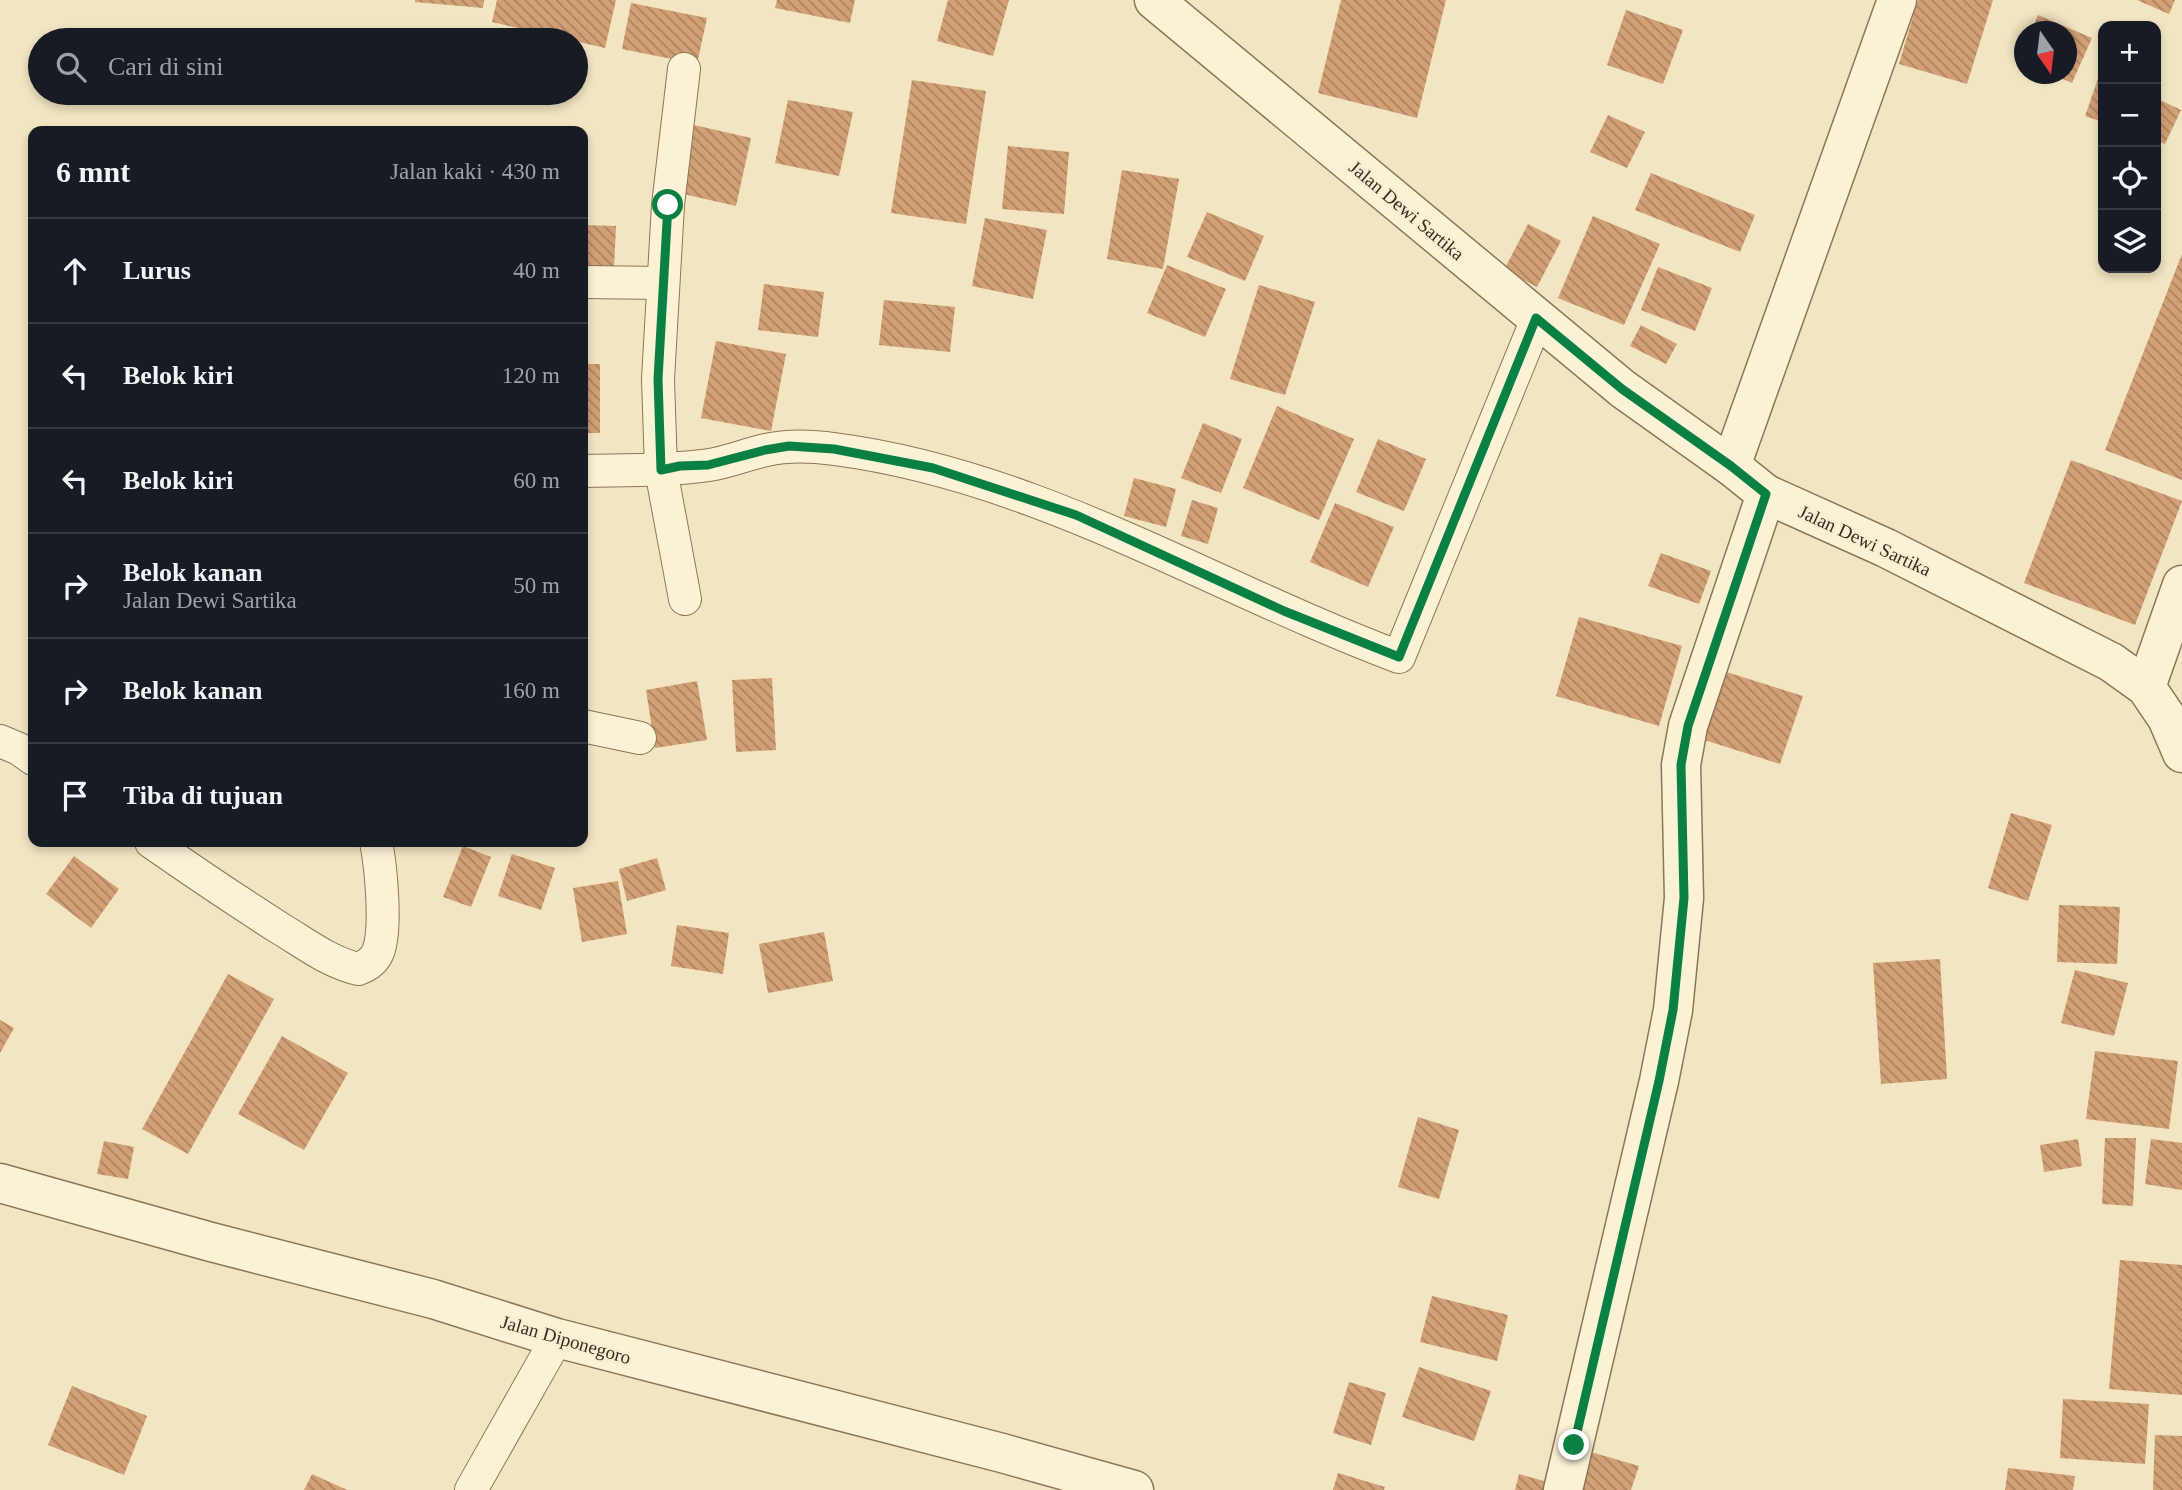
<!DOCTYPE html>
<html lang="id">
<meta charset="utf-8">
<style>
body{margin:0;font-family:Georgia,serif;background:#242831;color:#f1f3f6}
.controls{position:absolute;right:21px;top:21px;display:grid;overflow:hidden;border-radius:14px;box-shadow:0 4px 10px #0003}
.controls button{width:63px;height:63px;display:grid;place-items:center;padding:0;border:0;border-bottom:2px solid #363941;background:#171b24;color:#f1f3f6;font:35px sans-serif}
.compass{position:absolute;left:2014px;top:21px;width:63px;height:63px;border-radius:50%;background:#171b24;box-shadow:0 4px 10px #0003;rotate:166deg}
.stop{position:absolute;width:21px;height:21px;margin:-16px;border:5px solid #0b8043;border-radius:50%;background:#fff}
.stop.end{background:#0b8043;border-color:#fff;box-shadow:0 2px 7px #0008}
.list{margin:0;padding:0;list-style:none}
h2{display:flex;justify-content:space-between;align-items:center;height:91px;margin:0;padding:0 28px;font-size:30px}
h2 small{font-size:23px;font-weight:400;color:#9ea1a6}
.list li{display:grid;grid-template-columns:46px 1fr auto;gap:21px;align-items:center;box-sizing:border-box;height:105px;padding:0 28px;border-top:2px solid #363941}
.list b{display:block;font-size:26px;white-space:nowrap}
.list p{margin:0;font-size:23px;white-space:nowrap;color:#9ea1a6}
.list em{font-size:23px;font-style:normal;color:#9ea1a6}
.icon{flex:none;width:38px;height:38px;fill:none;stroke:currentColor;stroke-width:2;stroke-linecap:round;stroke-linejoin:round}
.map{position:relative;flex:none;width:2182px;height:1490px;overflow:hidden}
.search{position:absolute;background:#171b24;box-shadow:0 4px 10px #0003;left:28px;top:28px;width:560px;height:77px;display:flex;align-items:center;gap:18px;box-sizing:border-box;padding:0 24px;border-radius:38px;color:#9ea1a6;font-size:26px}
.panel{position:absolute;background:#171b24;box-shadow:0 4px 10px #0003;left:28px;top:126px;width:560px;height:721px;border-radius:14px}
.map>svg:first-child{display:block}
.building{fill:url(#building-back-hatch)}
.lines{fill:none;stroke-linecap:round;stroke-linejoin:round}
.pedestrian-casing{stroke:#8c7657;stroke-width:34}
.minor-casing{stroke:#8c7657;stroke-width:41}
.tertiary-casing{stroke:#8c7657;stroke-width:41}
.pedestrian{stroke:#fbf2d6;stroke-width:32}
.minor{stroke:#fbf2d6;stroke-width:38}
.tertiary{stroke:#fbf2d6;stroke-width:38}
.route{stroke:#0b8043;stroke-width:9}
.labels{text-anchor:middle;stroke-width:6;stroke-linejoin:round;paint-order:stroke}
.street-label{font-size:19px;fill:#3b2d1d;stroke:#f8efd2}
</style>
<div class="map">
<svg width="2182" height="1490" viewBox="0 0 2182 1490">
<defs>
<pattern id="building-back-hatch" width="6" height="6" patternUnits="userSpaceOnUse" patternTransform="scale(1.75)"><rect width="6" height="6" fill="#d2a075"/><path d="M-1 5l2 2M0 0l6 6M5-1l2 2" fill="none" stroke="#ac835f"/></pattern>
</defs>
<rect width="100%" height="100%" fill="#f1e5c2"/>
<g class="building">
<polygon points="415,0 484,0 483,8 415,2"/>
<polygon points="497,0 616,0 605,48 492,22"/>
<polygon points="777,0 855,0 850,23 775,8"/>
<polygon points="948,0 1009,0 993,56 937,41"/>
<polygon points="1341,0 1446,0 1417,118 1318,93"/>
<polygon points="1918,0 1993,0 1967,84 1899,64"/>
<polygon points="2137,0 2175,0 2169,14"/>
<polygon points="631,3 707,18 697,64 622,49"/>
<polygon points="1626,10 1683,30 1663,84 1607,65"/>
<polygon points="2038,15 2092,38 2072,83 2051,74 2066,74 2066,32 2031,32"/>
<polygon points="2100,73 2103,75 2103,122 2085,116"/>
<polygon points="912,80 986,91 966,224 891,213"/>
<polygon points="2156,98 2181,110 2165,144 2156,140"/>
<polygon points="788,100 853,112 839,176 775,163"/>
<polygon points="1608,115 1645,132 1627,168 1590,152"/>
<polygon points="694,125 751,138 736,206 679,193"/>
<polygon points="1008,146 1069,152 1064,214 1002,209"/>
<polygon points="1122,170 1179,179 1163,269 1107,259"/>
<polygon points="1651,173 1755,215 1740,252 1635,210"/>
<polygon points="1207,212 1264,236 1245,281 1187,257"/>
<polygon points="1593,216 1660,244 1624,325 1558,298"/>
<polygon points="985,218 1047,230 1033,299 972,286"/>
<polygon points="1528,224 1561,241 1537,287 1504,270"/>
<polygon points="583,225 616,226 614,267 583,266"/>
<polygon points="2182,254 2182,480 2105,450"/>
<polygon points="1167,265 1226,289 1205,337 1147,313"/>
<polygon points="1658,267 1712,288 1695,331 1641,310"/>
<polygon points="764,284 824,292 818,337 758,330"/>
<polygon points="1259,285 1315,302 1285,395 1230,379"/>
<polygon points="884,300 955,307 950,352 879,345"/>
<polygon points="1641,325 1677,344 1666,364 1630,346"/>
<polygon points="716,341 786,354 771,431 701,418"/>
<rect x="583" y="364" width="17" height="69"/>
<polygon points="1277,406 1354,439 1319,520 1243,488"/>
<polygon points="1203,423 1242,439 1221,493 1181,478"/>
<polygon points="1378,439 1426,459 1404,511 1356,492"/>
<polygon points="2071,460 2182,501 2135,625 2024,583"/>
<polygon points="1134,478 1176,489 1166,527 1124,516"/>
<polygon points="1192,500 1218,508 1208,544 1181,536"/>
<polygon points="1335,503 1394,527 1368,587 1310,562"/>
<polygon points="1661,553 1711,571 1699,604 1648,586"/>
<polygon points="1579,617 1682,646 1659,726 1556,696"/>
<polygon points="1720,670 1803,696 1780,764 1698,738"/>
<polygon points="772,678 776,750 736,752 732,680"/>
<polygon points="697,681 707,740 655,748 646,690"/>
<polygon points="2011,813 2052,825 2028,901 1988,888"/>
<polygon points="463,846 491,857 471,907 443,897"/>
<polygon points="512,854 555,868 541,910 498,896"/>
<polygon points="74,856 119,889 91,928 46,894"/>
<polygon points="657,858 666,890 627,901 619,869"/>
<polygon points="618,881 627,934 582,942 573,888"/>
<polygon points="2059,905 2120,907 2117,964 2057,962"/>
<polygon points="677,925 729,933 723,974 671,966"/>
<polygon points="824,932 833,981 768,993 759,944"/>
<polygon points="1940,959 1947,1079 1881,1084 1873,963"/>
<polygon points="2075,970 2128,983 2114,1036 2061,1023"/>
<polygon points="228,974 274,999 188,1154 142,1129"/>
<polygon points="0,1020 14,1028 0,1053"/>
<polygon points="282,1036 348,1073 304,1150 238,1114"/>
<polygon points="2095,1051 2178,1061 2169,1129 2086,1119"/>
<polygon points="1418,1117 1459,1130 1439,1199 1398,1187"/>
<polygon points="2105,1138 2136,1138 2133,1206 2102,1204"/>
<polygon points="2078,1139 2082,1166 2044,1172 2040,1145"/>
<polygon points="2151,1139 2182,1143 2182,1190 2145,1184"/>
<polygon points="104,1141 134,1147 128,1179 97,1174"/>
<polygon points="2120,1260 2182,1265 2182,1395 2109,1389"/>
<polygon points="1432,1296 1508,1315 1497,1361 1420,1342"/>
<polygon points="1419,1367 1491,1391 1474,1441 1402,1417"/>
<polygon points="1349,1382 1386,1393 1371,1445 1333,1433"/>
<polygon points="72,1386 147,1416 124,1475 48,1445"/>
<polygon points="2063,1399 2149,1404 2145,1464 2060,1458"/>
<polygon points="2155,1435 2182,1436 2182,1490 2153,1490"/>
<polygon points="1584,1450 1639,1466 1631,1490 1572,1490"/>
<polygon points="2008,1468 2075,1476 2073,1490 2005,1490"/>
<polygon points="1338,1473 1385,1487 1384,1490 1333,1490"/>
<polygon points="312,1474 347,1490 304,1490"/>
<polygon points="1519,1474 1555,1484 1554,1490 1515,1490"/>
</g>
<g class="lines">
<g class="pedestrian-casing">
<g id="pedestrian">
<polyline points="684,69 668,205 658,379 661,470 685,599"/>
<polyline points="583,282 663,283"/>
<path d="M583,471C625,470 668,471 709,465C729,462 747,454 766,450C788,445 812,446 834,449C1036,475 1212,587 1399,657L1537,319"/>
<polyline points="583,726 640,738"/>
<polyline points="0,741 19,749 33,759"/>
<path d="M151,842C194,872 237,901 281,929C306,944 329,962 358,969C367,966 374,961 378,952C387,929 381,867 376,842"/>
<polyline points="471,1490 557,1338"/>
</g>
</g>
<g class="minor-casing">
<g id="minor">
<polyline points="1731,466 1897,0"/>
<polyline points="2146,687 2182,585"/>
<polyline points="1563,1490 1659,1081 1673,1010 1684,898 1681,765 1688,726 1766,494"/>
</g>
</g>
<g class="tertiary-casing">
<g id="tertiary">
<polyline points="1154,0 1623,389 1731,466 1766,494 1886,548 2111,662 2146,687 2167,718 2182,753"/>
<polyline points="0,1183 211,1242 433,1299 557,1338 1002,1453 1134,1490"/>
</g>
</g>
<use href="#pedestrian" class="pedestrian"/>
<use href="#minor" class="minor"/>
<use href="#tertiary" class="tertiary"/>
</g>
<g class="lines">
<polyline class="route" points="668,205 658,379 661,470 680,466 708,465 765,450 789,446 834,449 933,468 1076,515 1284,611 1399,657 1536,318 1622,389 1731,466 1766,494 1688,726 1681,765 1684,898 1673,1010 1659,1081 1574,1445"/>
</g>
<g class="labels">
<g class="street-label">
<text transform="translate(1407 210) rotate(40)" y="7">Jalan Dewi Sartika</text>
<text transform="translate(1865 540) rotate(25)" y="7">Jalan Dewi Sartika</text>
<text transform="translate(566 1339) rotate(16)" y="7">Jalan Diponegoro</text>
</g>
</g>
</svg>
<div class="controls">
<button>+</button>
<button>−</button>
<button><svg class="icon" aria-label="locate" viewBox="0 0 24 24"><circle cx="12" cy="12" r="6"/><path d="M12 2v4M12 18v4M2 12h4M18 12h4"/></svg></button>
<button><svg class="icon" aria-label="layers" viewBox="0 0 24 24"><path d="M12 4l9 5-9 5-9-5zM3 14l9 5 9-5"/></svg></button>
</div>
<svg class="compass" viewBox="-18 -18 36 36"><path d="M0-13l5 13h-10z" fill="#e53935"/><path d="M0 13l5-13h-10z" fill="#9ea1a6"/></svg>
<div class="stop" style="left:668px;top:205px"></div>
<div class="stop end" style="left:1574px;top:1445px"></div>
<div class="search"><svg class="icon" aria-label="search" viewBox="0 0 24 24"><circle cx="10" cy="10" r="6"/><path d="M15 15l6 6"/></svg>Cari di sini</div>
<section class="panel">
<h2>6 mnt<small>Jalan kaki · 430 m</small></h2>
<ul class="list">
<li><svg class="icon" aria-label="ahead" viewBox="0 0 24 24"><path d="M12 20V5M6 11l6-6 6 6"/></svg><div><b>Lurus</b></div><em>40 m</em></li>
<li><svg class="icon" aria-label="left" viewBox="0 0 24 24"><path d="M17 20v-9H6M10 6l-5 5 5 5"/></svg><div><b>Belok kiri</b></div><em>120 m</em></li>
<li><svg class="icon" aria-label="left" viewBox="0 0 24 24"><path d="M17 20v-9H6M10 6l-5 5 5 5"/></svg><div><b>Belok kiri</b></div><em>60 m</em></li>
<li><svg class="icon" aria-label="right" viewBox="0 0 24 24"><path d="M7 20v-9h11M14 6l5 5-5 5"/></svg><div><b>Belok kanan</b><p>Jalan Dewi Sartika</p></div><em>50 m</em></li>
<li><svg class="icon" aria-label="right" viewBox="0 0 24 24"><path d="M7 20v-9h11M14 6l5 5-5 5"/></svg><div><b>Belok kanan</b></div><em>160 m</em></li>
<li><svg class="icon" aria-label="arrive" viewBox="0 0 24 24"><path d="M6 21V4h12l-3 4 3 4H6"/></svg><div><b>Tiba di tujuan</b></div></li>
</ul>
</section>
</div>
